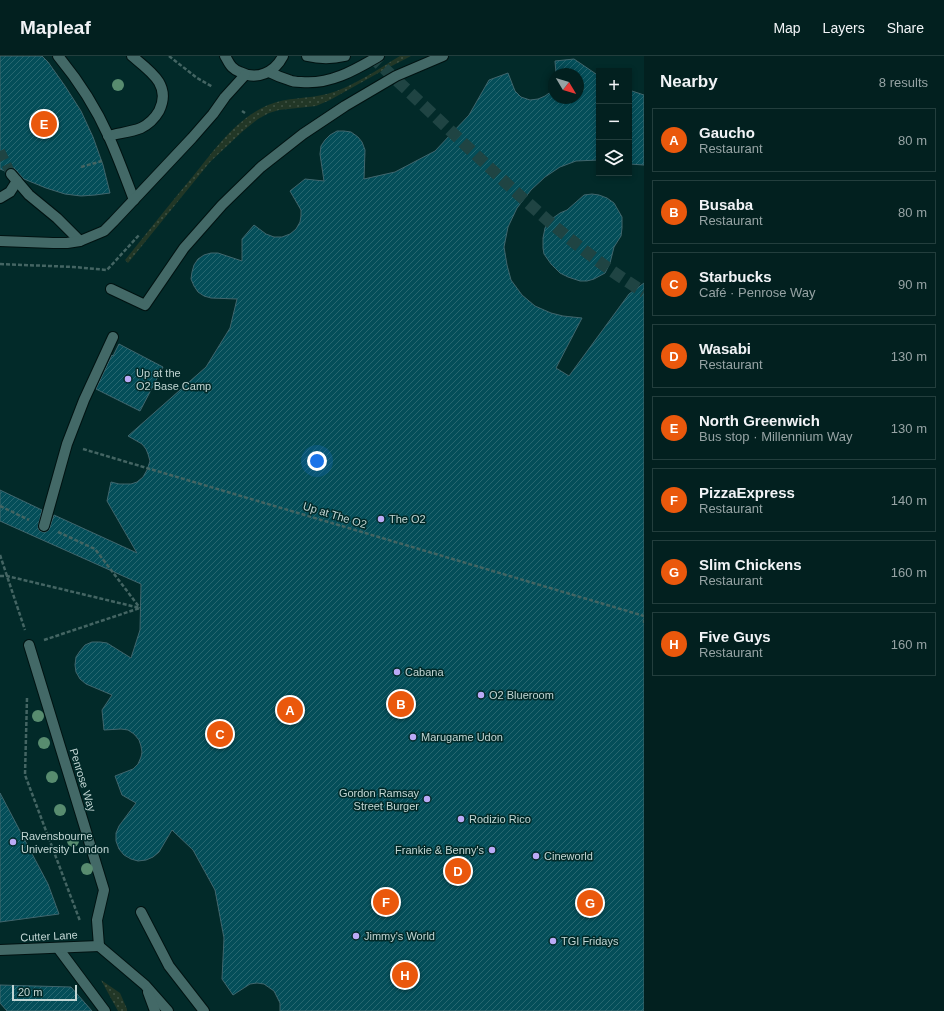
<!DOCTYPE html>
<meta charset="utf-8">
<style>
body{margin:0;font-family:Arial,sans-serif;background:#102d2c;color:#f1f3f6}
.controls{position:absolute;right:12px;top:12px;display:grid;overflow:hidden;border-radius:0px;box-shadow:0 2px 6px #0003}
.controls button{width:36px;height:36px;display:grid;place-items:center;padding:0;border:0;border-bottom:1px solid #233e3d;background:#02201f;color:#f1f3f6;font:20px sans-serif}
.compass{position:absolute;left:548px;top:12px;width:36px;height:36px;border-radius:50%;background:#02201f;box-shadow:0 2px 6px #0003;rotate:128deg}
.scale{position:absolute;left:12px;bottom:10px;width:65px;box-sizing:border-box;padding-left:4px;border:2px solid #c2d6d4;border-top:0;font-size:11px;line-height:14px;white-space:nowrap;color:#c2d6d4;-webkit-text-stroke:3px #022a29;paint-order:stroke}
.you{position:absolute;left:317px;top:405px;width:14px;height:14px;margin:-10px;border:3px solid #fff;border-radius:50%;background:#1a73e8;box-shadow:0 0 0 6px #1a73e833}
.badge{display:grid;place-items:center;width:26px;height:26px;border-radius:50%;background:#ea580c;color:#fff;font-size:13px;font-weight:700}
.pin{position:absolute;translate:-50% -50%;border:2px solid #fff;box-shadow:0 1px 4px #0006}
.list{margin:0;padding:0;list-style:none}
h2{display:flex;justify-content:space-between;align-items:center;height:52px;margin:0;padding:0 16px;font-size:17px}
h2 small{font-size:13px;font-weight:400;color:#96a3a4}
.list li{display:grid;grid-template-columns:26px 1fr auto;gap:12px;align-items:center;box-sizing:border-box;height:64px;margin:0 8px 8px;padding:0 8px;border:1px solid #233e3d;border-radius:0px}
.list b{display:block;font-size:15px;white-space:nowrap}
.list p{margin:0;font-size:13px;white-space:nowrap;color:#96a3a4}
.list em{font-size:13px;font-style:normal;color:#96a3a4}
.icon{flex:none;width:22px;height:22px;fill:none;stroke:currentColor;stroke-width:2;stroke-linecap:round;stroke-linejoin:round}
.map{position:relative;flex:none;width:644px;height:955px;overflow:hidden}
header{display:flex;align-items:center;gap:24px;box-sizing:border-box;height:56px;padding:0 20px;background:#02201f;border-bottom:1px solid #233e3d}
header strong{font-size:19px}
nav{display:flex;gap:22px;margin-inline-start:auto;font-size:14px}
main{display:flex}
aside{flex:1;background:#02201f}
.map>svg:first-child{display:block}
.grass{fill:url(#grass-dots)}
.building{fill:url(#building-hatch);stroke:#41666d}
.lines{fill:none;stroke-linecap:round;stroke-linejoin:round}
.minor-tunnel{stroke:#1f4443;stroke-width:10;stroke-dasharray:10 5;stroke-linecap:butt}
.highway-tunnel{stroke:#1f4443;stroke-width:12;stroke-dasharray:12 6;stroke-linecap:butt}
.minor-casing{stroke:#001211;stroke-width:12}
.path{stroke:#446563;stroke-width:2.5;stroke-dasharray:4 2;stroke-linecap:butt}
.minor{stroke:#436967;stroke-width:10}
.tree{fill:#588c6f}
.poi-dot{fill:#bbaaf6;stroke:#022a29;stroke-width:1.5}
.labels{text-anchor:middle;stroke-width:3;stroke-linejoin:round;paint-order:stroke}
.poi-label{font-size:11px;fill:#c2d6d4;stroke:#022a29;text-anchor:start}
.street-label{font-size:11px;fill:#c2d6d4;stroke:#022a29}
</style>
<header>
<strong>Mapleaf</strong>
<nav><a>Map</a><a>Layers</a><a>Share</a></nav>
</header>
<main>
<div class="map">
<svg width="644" height="955" viewBox="0 0 644 955">
<defs>
<pattern id="grass-dots" width="8" height="8" patternUnits="userSpaceOnUse"><rect width="8" height="8" fill="#223726"/><path d="M2 2h.1M6 6h.1" fill="none" stroke="#405345" stroke-width="1.8" stroke-linecap="round"/></pattern>
<pattern id="building-hatch" width="6" height="6" patternUnits="userSpaceOnUse"><rect width="6" height="6" fill="#044e59"/><path d="M-1 1l2-2M0 6l6-6M5 7l2-2" fill="none" stroke="#276770"/></pattern>
</defs>
<rect width="100%" height="100%" fill="#022a29"/>
<g class="grass">
<path d="M400,0H411L380,16L330,44L316,50L279,54L269,57L258,63L243,75L210,106L128,207L125,204C148,176 170,147 194,119C215,93 236,63 268,49C287,41 308,43 327,38C353,31 378,13 400,0Z"/>
<polygon points="101,924 120,937 127,953 127,955 118,955"/>
</g>
<g class="building">
<polygon points="0,0 42,0 48,6 65,30 81,55 93,81 103,109 110,137 95,139 81,140 65,138 46,132 24,123 14,112 9,112 5,115 0,113"/>
<polygon points="574,3 599,20 599,104 576,105 560,111 545,121 531,134 517,152 508,171 504,191 507,209 511,224 522,239 535,250 551,257 563,260 582,262 556,312 569,320 629,238 644,227 644,955 280,955 280,947 274,935 264,928 257,927 250,928 233,939 222,923 224,882 215,834 193,794 172,774 159,796 153,801 146,804 138,805 131,803 124,799 119,793 116,785 116,777 119,770 136,747 122,739 115,720 133,713 138,708 141,701 142,696 141,690 139,684 134,678 128,674 121,673 104,674 102,654 112,639 86,628 80,623 76,616 75,609 76,601 80,595 85,589 92,586 100,586 107,587 131,602 140,574 141,528 0,465 0,434 42,454 38,471 39,474 42,476 46,476 49,474 54,459 137,497 107,445 111,426 119,428 131,428 137,426 143,421 147,414 150,405 148,398 146,393 142,388 128,380 206,311 230,272 237,243 211,242 204,240 198,236 194,230 191,223 192,216 194,209 198,203 204,199 211,197 218,197 242,205 242,183 254,169 266,178 274,181 282,181 290,178 296,173 300,166 301,160 301,154 290,135 305,123 324,125 320,98 321,90 325,84 330,79 337,75 344,75 351,76 358,81 362,86 365,94 364,123 395,116 435,95 469,59 489,24 508,17 515,35 521,41 530,44 538,43 545,40 552,35 554,30 554,42 578,42 578,18 556,18 555,5"/>
<polygon points="629,34 644,39 644,109 629,108"/>
<polygon points="592,138 599,139 607,142 614,147 622,161 622,172 621,180 614,191 610,207 605,217 594,223 587,225 580,225 568,221 560,217 551,208 544,198 543,192 543,182 545,172 549,165 560,157 567,154 584,139"/>
<polygon points="119,288 163,311 140,355 96,333 112,299 113,300"/>
<polygon points="0,737 48,828 59,858 0,866"/>
<polygon points="0,929 71,931 92,955 7,955 0,947"/>
</g>
<g class="lines">
<polyline class="minor-tunnel" points="0,95 11,118"/>
<path class="highway-tunnel" d="M371,0C406,33 440,65 475,98C527,147 583,199 644,236"/>
<g class="minor-casing">
<g id="minor">
<path d="M58,0C78,24 96,52 109,81C118,101 126,123 134,144"/>
<path d="M225,0C227,3 229,8 232,11C234,13 237,15 240,16C257,25 275,16 283,0"/>
<path d="M307,0C320,3 332,3 345,0"/>
<path d="M269,16C275,19 282,22 289,24C293,26 297,26 301,26C330,29 355,14 379,0"/>
<path d="M108,80C119,77 131,76 141,72C149,68 155,62 159,55C172,29 150,15 132,0"/>
<polyline points="11,118 29,139 57,162 80,185"/>
<polyline points="0,142 10,136 17,125"/>
<polyline points="0,185 53,187 67,187 80,185 104,175 113,166 192,82 213,58 225,41 245,19"/>
<polyline points="111,233 145,249 184,192 222,149 261,111 303,78 345,50 396,20 443,0"/>
<polyline points="44,470 67,388 84,344 113,281"/>
<polyline points="29,589 104,834 97,864 99,890"/>
<polyline points="141,856 169,910 204,955"/>
<polyline points="99,890 145,929 168,955"/>
<polyline points="58,892 105,955"/>
<polyline points="0,894 99,890"/>
<polyline points="148,936 155,955"/>
</g>
</g>
<g class="path">
<polyline points="169,0 197,22 213,31"/>
<polyline points="242,55 245,57"/>
<polyline points="81,111 102,105"/>
<polyline points="0,208 74,211 107,214 140,178"/>
<polyline points="83,393 644,560"/>
<polyline points="0,450 29,464"/>
<polyline points="58,476 95,493 140,552"/>
<polyline points="0,499 25,574"/>
<polyline points="0,520 7,520 140,552"/>
<polyline points="644,564 644,567"/>
<polyline points="44,584 140,552"/>
<polyline points="27,642 25,719 80,865"/>
</g>
<use href="#minor" class="minor"/>
</g>
<g class="tree">
<circle cx="118" cy="29" r="6"/>
<circle cx="38" cy="660" r="6"/>
<circle cx="44" cy="687" r="6"/>
<circle cx="52" cy="721" r="6"/>
<circle cx="60" cy="754" r="6"/>
<circle cx="73" cy="785" r="6"/>
<circle cx="87" cy="813" r="6"/>
</g>
<g class="poi-dot">
<circle cx="128" cy="323" r="4"/>
<circle cx="381" cy="463" r="4"/>
<circle cx="397" cy="616" r="4"/>
<circle cx="481" cy="639" r="4"/>
<circle cx="413" cy="681" r="4"/>
<circle cx="427" cy="743" r="4"/>
<circle cx="461" cy="763" r="4"/>
<circle cx="13" cy="786" r="4"/>
<circle cx="492" cy="794" r="4"/>
<circle cx="536" cy="800" r="4"/>
<circle cx="356" cy="880" r="4"/>
<circle cx="553" cy="885" r="4"/>
</g>
<g class="labels">
<g class="poi-label">
<text x="136" y="321">Up at the<tspan x="136" dy="13">O2 Base Camp</tspan></text>
<text x="389" y="467">The O2</text>
<text x="405" y="620">Cabana</text>
<text x="489" y="643">O2 Blueroom</text>
<text x="421" y="685">Marugame Udon</text>
<text x="419" y="741" text-anchor="end">Gordon Ramsay<tspan x="419" dy="13">Street Burger</tspan></text>
<text x="469" y="767">Rodizio Rico</text>
<text x="21" y="784">Ravensbourne<tspan x="21" dy="13">University London</tspan></text>
<text x="484" y="798" text-anchor="end">Frankie &amp; Benny's</text>
<text x="544" y="804">Cineworld</text>
<text x="364" y="884">Jimmy's World</text>
<text x="561" y="889">TGI Fridays</text>
</g>
<g class="street-label">
<text transform="translate(335 459) rotate(17)" y="4">Up at The O2</text>
<text transform="translate(83 724) rotate(73)" y="4">Penrose Way</text>
<text transform="translate(49 880) rotate(-3)" y="4">Cutter Lane</text>
</g>
</g>
</svg>
<div class="controls">
<button>+</button>
<button>−</button>
<button><svg class="icon" aria-label="layers" viewBox="0 0 24 24"><path d="M12 4l9 5-9 5-9-5zM3 14l9 5 9-5"/></svg></button>
</div>
<svg class="compass" viewBox="-18 -18 36 36"><path d="M0-13l5 13h-10z" fill="#e53935"/><path d="M0 13l5-13h-10z" fill="#96a3a4"/></svg>
<div class="scale">20 m</div>
<div class="you"></div>
<div class="pin badge" style="left:290px;top:654px">A</div>
<div class="pin badge" style="left:401px;top:648px">B</div>
<div class="pin badge" style="left:220px;top:678px">C</div>
<div class="pin badge" style="left:458px;top:815px">D</div>
<div class="pin badge" style="left:44px;top:68px">E</div>
<div class="pin badge" style="left:386px;top:846px">F</div>
<div class="pin badge" style="left:590px;top:847px">G</div>
<div class="pin badge" style="left:405px;top:919px">H</div>
</div>
<aside>
<h2>Nearby<small>8 results</small></h2>
<ul class="list">
<li><span class="badge">A</span><div><b>Gaucho</b><p>Restaurant</p></div><em>80 m</em></li>
<li><span class="badge">B</span><div><b>Busaba</b><p>Restaurant</p></div><em>80 m</em></li>
<li><span class="badge">C</span><div><b>Starbucks</b><p>Café · Penrose Way</p></div><em>90 m</em></li>
<li><span class="badge">D</span><div><b>Wasabi</b><p>Restaurant</p></div><em>130 m</em></li>
<li><span class="badge">E</span><div><b>North Greenwich</b><p>Bus stop · Millennium Way</p></div><em>130 m</em></li>
<li><span class="badge">F</span><div><b>PizzaExpress</b><p>Restaurant</p></div><em>140 m</em></li>
<li><span class="badge">G</span><div><b>Slim Chickens</b><p>Restaurant</p></div><em>160 m</em></li>
<li><span class="badge">H</span><div><b>Five Guys</b><p>Restaurant</p></div><em>160 m</em></li>
</ul>
</aside>
</main>
